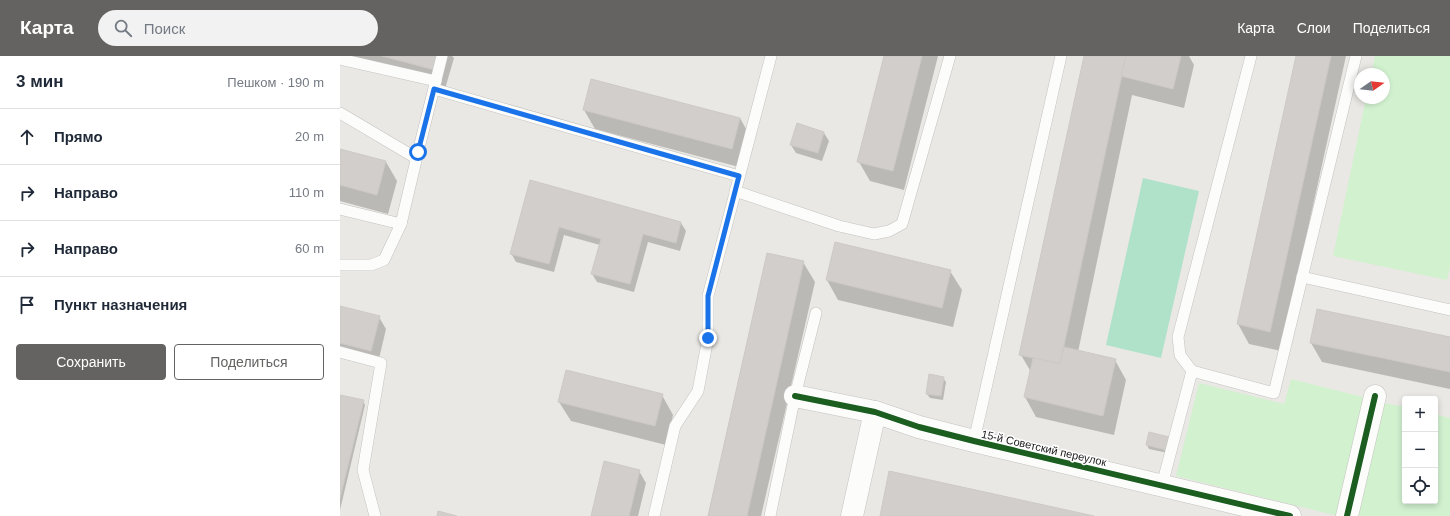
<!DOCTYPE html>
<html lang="ru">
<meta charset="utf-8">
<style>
body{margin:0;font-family:Helvetica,sans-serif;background:#f2f2f3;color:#1f2937}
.controls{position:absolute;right:12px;bottom:12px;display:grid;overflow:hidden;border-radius:4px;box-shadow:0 2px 6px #0003}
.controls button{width:36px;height:36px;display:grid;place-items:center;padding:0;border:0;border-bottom:1px solid #e0e1e3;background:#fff;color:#1f2937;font:20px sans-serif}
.compass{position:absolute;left:1014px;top:12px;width:36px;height:36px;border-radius:50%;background:#fff;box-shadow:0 2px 6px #0003;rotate:76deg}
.stop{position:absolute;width:12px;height:12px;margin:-9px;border:3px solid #1a73e8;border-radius:50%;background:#fff}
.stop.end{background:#1a73e8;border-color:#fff;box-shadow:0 1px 4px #0008}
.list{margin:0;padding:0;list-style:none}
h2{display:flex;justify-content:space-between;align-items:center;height:52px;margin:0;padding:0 16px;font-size:17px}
h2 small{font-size:13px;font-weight:400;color:#747a83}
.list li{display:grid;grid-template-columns:26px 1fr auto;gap:12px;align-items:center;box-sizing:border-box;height:56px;padding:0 16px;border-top:1px solid #e0e1e3}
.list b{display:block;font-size:15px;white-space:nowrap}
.list em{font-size:13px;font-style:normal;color:#747a83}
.actions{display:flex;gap:8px;padding:12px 16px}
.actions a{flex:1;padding:9px 0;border:1px solid #646362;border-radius:4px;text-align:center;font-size:14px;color:#646362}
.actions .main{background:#646362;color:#fff}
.icon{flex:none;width:22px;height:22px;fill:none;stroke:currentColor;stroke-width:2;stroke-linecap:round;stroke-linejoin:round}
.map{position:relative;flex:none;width:1110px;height:460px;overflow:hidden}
header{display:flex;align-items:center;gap:24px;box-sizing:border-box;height:56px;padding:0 20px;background:#646362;color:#fff}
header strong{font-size:19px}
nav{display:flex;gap:22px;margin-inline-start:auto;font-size:14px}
.search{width:280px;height:36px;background:#f2f2f3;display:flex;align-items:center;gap:10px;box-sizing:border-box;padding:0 14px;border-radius:22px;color:#747a83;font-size:15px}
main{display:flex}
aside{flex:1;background:#fff}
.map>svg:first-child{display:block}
.park{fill:#d1f1cf}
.pitch{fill:#afe2c9}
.shadow{fill:#0003}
.building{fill:#d1cecb;stroke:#cdc9c6}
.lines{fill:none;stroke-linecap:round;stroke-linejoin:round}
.lane-casing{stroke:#c3c2c0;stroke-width:12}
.street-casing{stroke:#c3c2c0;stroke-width:23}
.lane{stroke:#fcfcfb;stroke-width:11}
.street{stroke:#fcfcfb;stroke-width:22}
.cycleway-casing{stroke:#fff;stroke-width:8}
.cycleway{stroke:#1b5e20;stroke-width:6}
.route{stroke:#1a73e8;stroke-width:5}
.labels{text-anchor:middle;stroke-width:3;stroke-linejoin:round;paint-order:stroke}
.street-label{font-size:11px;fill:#1c1c1c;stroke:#fff}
</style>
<header>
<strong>Карта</strong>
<div class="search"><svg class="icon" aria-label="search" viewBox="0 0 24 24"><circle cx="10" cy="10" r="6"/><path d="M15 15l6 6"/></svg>Поиск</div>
<nav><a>Карта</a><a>Слои</a><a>Поделиться</a></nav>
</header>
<main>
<aside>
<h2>3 мин<small>Пешком · 190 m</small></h2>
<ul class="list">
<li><svg class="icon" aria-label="ahead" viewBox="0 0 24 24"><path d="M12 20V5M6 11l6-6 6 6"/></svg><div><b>Прямо</b></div><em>20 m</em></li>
<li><svg class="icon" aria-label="right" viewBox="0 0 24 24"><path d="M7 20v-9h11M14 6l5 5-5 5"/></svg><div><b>Направо</b></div><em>110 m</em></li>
<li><svg class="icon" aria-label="right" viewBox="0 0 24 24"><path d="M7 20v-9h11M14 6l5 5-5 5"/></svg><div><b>Направо</b></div><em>60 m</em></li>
<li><svg class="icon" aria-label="arrive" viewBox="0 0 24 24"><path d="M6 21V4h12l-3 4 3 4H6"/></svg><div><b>Пункт назначения</b></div></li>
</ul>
<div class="actions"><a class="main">Сохранить</a><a>Поделиться</a></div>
</aside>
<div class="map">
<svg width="1110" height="460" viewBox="0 0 1110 460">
<rect width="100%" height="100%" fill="#eae8e4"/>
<g class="park">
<polygon points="1035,0 1110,0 1110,211 1107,224 993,200 1026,42 1044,42 1044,18 1031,18"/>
<polygon points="951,323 1027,342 998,460 836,420 859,327 944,348"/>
<polygon points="1044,347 1065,351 1065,445 1095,445 1095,358 1110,362 1110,460 1018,460"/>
</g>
<polygon class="pitch" points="803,122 859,135 821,302 766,289"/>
<g class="shadow">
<polygon points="0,0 112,0 114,2 105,33"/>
<polygon points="545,0 598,0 564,134 530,125 519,106"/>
<polygon points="745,0 849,0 854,9 844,52 792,39 738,296 775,304 786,324 774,379 696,361 685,341 691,316 681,299"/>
<polygon points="957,0 1006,0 941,295 909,288 898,268"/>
<polygon points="244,54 400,62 411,82 403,112 255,73"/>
<polygon points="457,69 484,77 489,85 482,105 456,97 451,89"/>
<polygon points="0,94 46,106 57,125 48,158 0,145"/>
<polygon points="191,126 341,167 346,175 340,195 308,186 294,236 257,226 252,218 260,189 224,179 214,216 176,206 171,197"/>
<polygon points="427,198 463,206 475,226 421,460 368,460"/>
<polygon points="610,215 622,234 613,271 498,244 487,224"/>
<polygon points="0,251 39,261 46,273 38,307 0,297"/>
<polygon points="1110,282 1110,333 982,306 971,287"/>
<polygon points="603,322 606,326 603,344 590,342 587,338"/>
<polygon points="322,339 333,359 326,389 231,365 219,346"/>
<polygon points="0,340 23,345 25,349 0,454"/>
<polygon points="829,381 828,397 809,393 807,389"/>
<polygon points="299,415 306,427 298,460 252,460"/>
</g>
<g class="building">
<polygon points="42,0 98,0 95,14"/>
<polygon points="544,0 582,0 553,115 517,106"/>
<polygon points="744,0 786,0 720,308 679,299"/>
<polygon points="786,0 841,0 833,33 781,20"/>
<polygon points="956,0 991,0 930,276 897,268"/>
<polygon points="251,23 400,62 392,93 243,54"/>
<polygon points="457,67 484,76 478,97 450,89"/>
<polygon points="0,93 46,105 37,139 0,129"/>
<polygon points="190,124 341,166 336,187 303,178 290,228 251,218 261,183 219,171 209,208 170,198"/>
<polygon points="495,186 611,214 602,252 486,224"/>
<polygon points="427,197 464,205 407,460 368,460"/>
<polygon points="0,250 40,260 31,295 0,287"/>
<polygon points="977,253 1110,281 1110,316 970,287"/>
<polygon points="724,291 776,303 763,360 684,341 693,302 720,308"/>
<polygon points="226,314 323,338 315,370 218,346"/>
<polygon points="589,318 604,321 601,340 586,338"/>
<polygon points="0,339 24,344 0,442"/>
<polygon points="809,376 829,381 826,394 806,389"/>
<polygon points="264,405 300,414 289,460 251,460"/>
<polygon points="549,415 754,460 540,460"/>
<polygon points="98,455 117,460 97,460"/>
</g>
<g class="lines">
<g class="lane-casing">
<g id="lane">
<polyline points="0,3 96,25"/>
<polyline points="94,33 399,120"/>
<polyline points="0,57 76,102"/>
<polyline points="395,135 499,170 534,178 549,175 562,168 610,0"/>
<polyline points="0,153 61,168 78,96 102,0"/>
<polyline points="0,209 31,209 44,204 61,168"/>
<polyline points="962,221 1110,254"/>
<polyline points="0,296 41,307 23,414 35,460"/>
<polyline points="852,315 934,337 1016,0"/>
<polyline points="634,385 721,0"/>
<polyline points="822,429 852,315 840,299 838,281 911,0"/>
<polyline points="314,460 335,370 358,335 368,282 368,240 431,0"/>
<polyline points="430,460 455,340 476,257"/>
</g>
</g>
<g class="street-casing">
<g id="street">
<polyline points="455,340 535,356 579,371 634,385 950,460"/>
<polyline points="512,460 535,356"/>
<polyline points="1007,460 1035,340"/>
</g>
</g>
<use href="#lane" class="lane"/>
<use href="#street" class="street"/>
<g class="cycleway-casing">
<g id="cycleway">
<polyline points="455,340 535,356 579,371 634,385 950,460"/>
<polyline points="1007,460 1035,340"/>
</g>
</g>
<use href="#cycleway" class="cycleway"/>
</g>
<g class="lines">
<polyline class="route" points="78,96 94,33 399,120 368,240 368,282"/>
</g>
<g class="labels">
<g class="street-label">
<text transform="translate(704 392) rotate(13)" y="4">15-й Советский переулок</text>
</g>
</g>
</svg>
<div class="controls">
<button>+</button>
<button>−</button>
<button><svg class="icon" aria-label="locate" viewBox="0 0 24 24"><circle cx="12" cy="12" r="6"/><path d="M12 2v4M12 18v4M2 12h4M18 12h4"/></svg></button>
</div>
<svg class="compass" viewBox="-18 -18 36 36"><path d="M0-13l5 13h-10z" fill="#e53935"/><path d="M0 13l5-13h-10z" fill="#747a83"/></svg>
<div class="stop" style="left:78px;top:96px"></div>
<div class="stop end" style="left:368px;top:282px"></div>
</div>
</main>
